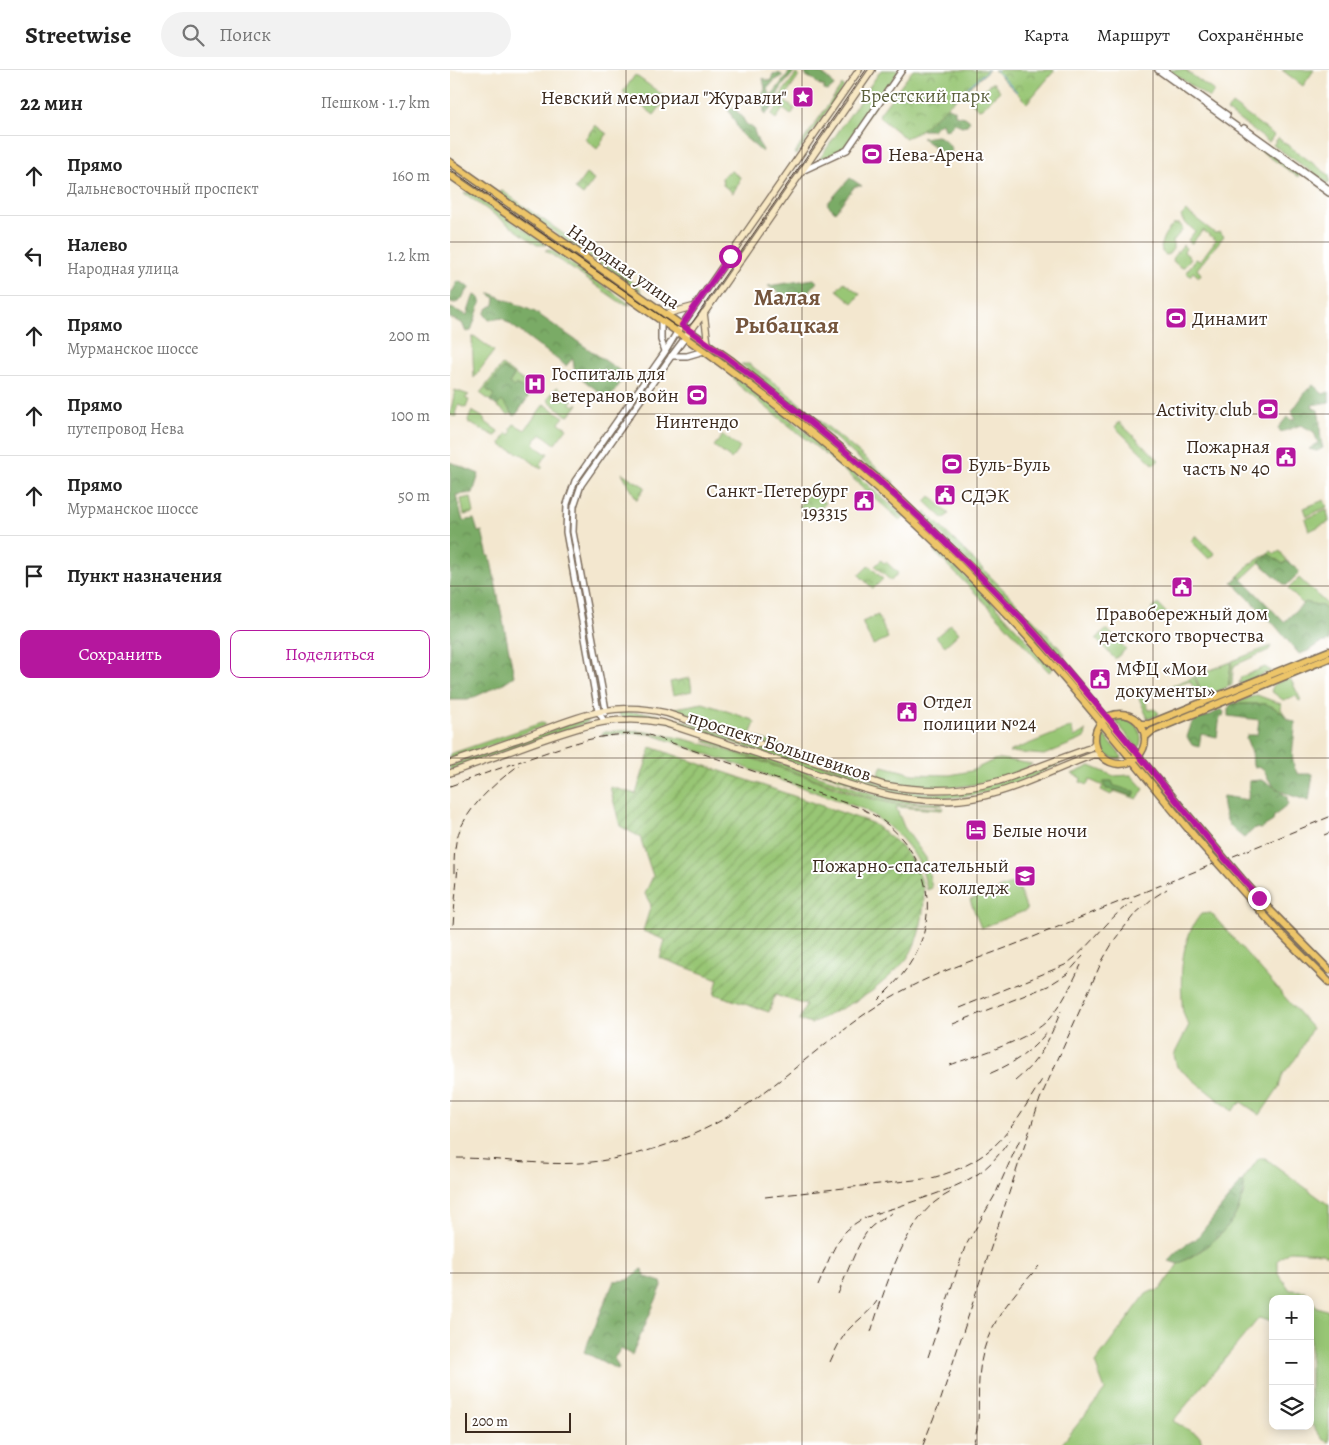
<!DOCTYPE html>
<html lang="ru">
<meta charset="utf-8">
<style>
body{margin:0;font-family:Alegreya,serif;background:#f2f2f2;color:#222}
.controls{position:absolute;right:15px;bottom:15px;display:grid;overflow:hidden;border-radius:10px;box-shadow:0 2px 12px #0003}
.controls button{width:45px;height:45px;display:grid;place-items:center;padding:0;border:0;border-bottom:1px solid #e0e0e0;background:#fff;color:#222;font:25px sans-serif}
.scale{position:absolute;left:15px;bottom:12px;width:106px;box-sizing:border-box;padding-left:5px;border:2px solid #3b2a1e;border-top:0;font-size:14px;line-height:18px;white-space:nowrap;color:#3b2a1e;-webkit-text-stroke:4px #fff;paint-order:stroke}
.stop{position:absolute;width:15px;height:15px;margin:-11px;border:4px solid #b5179e;border-radius:50%;background:#fff}
.stop.end{background:#b5179e;border-color:#fff;box-shadow:0 1px 5px #0008}
.list{margin:0;padding:0;list-style:none}
h2{display:flex;justify-content:space-between;align-items:center;height:65px;margin:0;padding:0 20px;font-size:21px}
h2 small{font-size:16px;font-weight:400;color:#767676}
.list li{display:grid;grid-template-columns:32px 1fr auto;gap:15px;align-items:center;box-sizing:border-box;height:80px;padding:0 20px;border-top:1px solid #e0e0e0}
.list b{display:block;font-size:19px;white-space:nowrap}
.list p{margin:0;font-size:16px;white-space:nowrap;color:#767676}
.list em{font-size:16px;font-style:normal;color:#767676}
.actions{display:flex;gap:10px;padding:15px 20px}
.actions a{flex:1;padding:11px 0;border:1px solid #b5179e;border-radius:10px;text-align:center;font-size:18px;color:#b5179e}
.actions .main{background:#b5179e;color:#fff}
.icon{flex:none;width:28px;height:28px;fill:none;stroke:currentColor;stroke-width:2;stroke-linecap:round;stroke-linejoin:round}
.map{position:relative;flex:none;width:879px;height:1375px;overflow:hidden}
header{display:flex;align-items:center;gap:30px;box-sizing:border-box;height:70px;padding:0 25px;background:#fff;border-bottom:1px solid #e0e0e0}
header strong{font-size:24px}
nav{display:flex;gap:28px;margin-inline-start:auto;font-size:18px}
.search{width:350px;height:45px;background:#f2f2f2;display:flex;align-items:center;gap:12px;box-sizing:border-box;padding:0 18px;border-radius:28px;color:#767676;font-size:19px}
main{display:flex}
aside{flex:1;background:#fff}
.map>svg:first-child{display:block}
.grass{fill:#98c674;stroke:#6a7849}
.forest{fill:url(#forest-crowns);stroke:#5a6a42}
.park{fill:url(#park-crowns);stroke:#6a7849}
.garden{fill:url(#garden-furrows);stroke:#6a7849}
.lines{fill:none;stroke-linecap:round;stroke-linejoin:round}
.stream{stroke:#73a3dd;stroke-width:1}
.tertiary-casing{stroke:#7b6c5c;stroke-width:8}
.secondary-casing{stroke:#7b6c5c;stroke-width:8}
.primary-casing{stroke:#7b6c5c;stroke-width:9}
.tertiary{stroke:#fff;stroke-width:5}
.secondary{stroke:#f8e8c3;stroke-width:5.5}
.primary{stroke:#edc569;stroke-width:6}
.tram{stroke:#3b2a1e;stroke-width:1}
.rail{stroke:#3b2a1e;stroke-width:1;stroke-dasharray:8 4;stroke-linecap:butt}
.primary-bridge-casing{stroke:#7b6c5c;stroke-width:9;stroke-linecap:butt}
.primary-bridge{stroke:#edc569;stroke-width:6}
.route{stroke:#b5179e;stroke-width:6}
.grid{fill:none;stroke:#3b2a1e;stroke-width:1;stroke-opacity:0.55}
.labels{text-anchor:middle;stroke-width:4;stroke-linejoin:round;paint-order:stroke}
.park-label{font-size:19px;fill:#5c613c;stroke:#fff}
.poi-label{font-size:19px;fill:#3b2a1e;stroke:#fff;text-anchor:start}
.street-label{font-size:19px;fill:#3b2a1e;stroke:#fff}
.district-label{font-size:24px;font-weight:bold;fill:#75553c;stroke:#fff}
</style>
<header>
<strong>Streetwise</strong>
<div class="search"><svg class="icon" aria-label="search" viewBox="0 0 24 24"><circle cx="10" cy="10" r="6"/><path d="M15 15l6 6"/></svg>Поиск</div>
<nav><a>Карта</a><a>Маршрут</a><a>Сохранённые</a></nav>
</header>
<main>
<aside>
<h2>22 мин<small>Пешком · 1.7 km</small></h2>
<ul class="list">
<li><svg class="icon" aria-label="ahead" viewBox="0 0 24 24"><path d="M12 20V5M6 11l6-6 6 6"/></svg><div><b>Прямо</b><p>Дальневосточный проспект</p></div><em>160 m</em></li>
<li><svg class="icon" aria-label="left" viewBox="0 0 24 24"><path d="M17 20v-9H6M10 6l-5 5 5 5"/></svg><div><b>Налево</b><p>Народная улица</p></div><em>1.2 km</em></li>
<li><svg class="icon" aria-label="ahead" viewBox="0 0 24 24"><path d="M12 20V5M6 11l6-6 6 6"/></svg><div><b>Прямо</b><p>Мурманское шоссе</p></div><em>200 m</em></li>
<li><svg class="icon" aria-label="ahead" viewBox="0 0 24 24"><path d="M12 20V5M6 11l6-6 6 6"/></svg><div><b>Прямо</b><p>путепровод Нева</p></div><em>100 m</em></li>
<li><svg class="icon" aria-label="ahead" viewBox="0 0 24 24"><path d="M12 20V5M6 11l6-6 6 6"/></svg><div><b>Прямо</b><p>Мурманское шоссе</p></div><em>50 m</em></li>
<li><svg class="icon" aria-label="arrive" viewBox="0 0 24 24"><path d="M6 21V4h12l-3 4 3 4H6"/></svg><div><b>Пункт назначения</b></div></li>
</ul>
<div class="actions"><a class="main">Сохранить</a><a>Поделиться</a></div>
</aside>
<div class="map">
<svg width="879" height="1375" viewBox="0 0 879 1375">
<defs>
<pattern id="forest-crowns" width="20" height="18" patternUnits="userSpaceOnUse" patternTransform="scale(1.25)"><rect width="20" height="18" fill="#7aab66"/><path d="M2 6a3 3 0 1 1 6 0M12 15a3 3 0 1 1 6 0" fill="none" stroke="#658b53"/></pattern>
<pattern id="park-crowns" width="20" height="18" patternUnits="userSpaceOnUse" patternTransform="scale(1.25)"><rect width="20" height="18" fill="#98c674"/><path d="M2 6a3 3 0 1 1 6 0M12 15a3 3 0 1 1 6 0" fill="none" stroke="#7da15f"/></pattern>
<pattern id="garden-furrows" width="10" height="10" patternUnits="userSpaceOnUse" patternTransform="scale(1.25)"><rect width="10" height="10" fill="#98c674"/><path d="M-1 1l2-2M0 10L10 0M9 11l2-2" fill="none" stroke="#7da15f"/></pattern>
</defs>
<rect width="100%" height="100%" fill="#fff"/>
<filter id="ink" filterUnits="userSpaceOnUse"><feTurbulence type="fractalNoise" baseFrequency=".02" numOctaves="2"/><feDisplacementMap in="SourceGraphic" scale="10" xChannelSelector="R" yChannelSelector="G"/><feConvolveMatrix kernelMatrix="1 2 1 2 8 2 1 2 1" color-interpolation-filters="sRGB"/></filter>
<filter id="wash" filterUnits="userSpaceOnUse"><feTurbulence type="fractalNoise" baseFrequency=".0096" numOctaves="4" result="noise"/><feDisplacementMap in="SourceGraphic" scale="20" xChannelSelector="R" yChannelSelector="G"/><feGaussianBlur stdDeviation="1.12" result="paint"/><feColorMatrix in="noise" values="0 0 0 0 0 0 0 0 0 0 0 0 0 0 0 0 0 1.4 0 .05"/><feComposite in="paint" operator="in"/></filter>
<g filter="url(#wash)">
<rect width="100%" height="100%" fill="#f3e7cf"/>
<g class="grass">
<polygon points="431,0 449,0 396,78 368,91"/>
<polygon points="719,0 735,0 764,21 760,28 756,26"/>
<polygon points="832,0 864,0 853,16"/>
<polygon points="346,4 349,6 333,30 345,39 341,45 333,39 326,49 321,45 330,33 327,30"/>
<polygon points="185,5 217,28 204,45 173,22"/>
<polygon points="541,13 544,13 550,21 532,38 529,39 521,32 521,30"/>
<polygon points="392,15 394,17 346,85 344,84"/>
<polygon points="782,34 824,65 819,72 777,41"/>
<polygon points="793,64 850,104 848,107 790,66"/>
<polygon points="828,68 879,105 879,114 823,75"/>
<polygon points="51,120 188,216 192,223 49,124"/>
<polygon points="20,122 95,174 96,175 87,175 14,123"/>
<polygon points="736,141 765,163 770,162 774,166 747,199 751,204 749,207 743,202 740,206 736,202 746,189 750,191 766,170 753,160 741,174 738,170 745,161 733,151 731,146"/>
<path d="M724,154H730L733,159L723,171V179L719,184L716,185L712,182C709,170 716,162 724,154Z"/>
<polygon points="733,175 736,178 734,182 741,188 734,197 730,197 723,191 724,186"/>
<polygon points="95,180 102,180 181,235 171,233"/>
<polygon points="394,212 410,224 403,233 387,220"/>
<polygon points="24,266 44,281 24,308 22,268"/>
<polygon points="52,295 84,319 65,346 61,343 59,345 30,323"/>
<polygon points="107,317 123,329 120,333 125,336 127,333 128,334 120,345 117,346 99,331 98,328"/>
<polygon points="5,320 19,325 16,327 16,329 19,330 16,338 8,335 5,344 7,345 6,347 0,345"/>
<polygon points="94,334 114,347 109,353 117,358 105,374 92,364 86,369 84,375 95,383 98,383 90,395 93,397 91,399 73,385 52,376 51,373 57,363 60,365 62,361 60,359 64,354 75,360"/>
<polygon points="22,341 34,348 34,351 48,361 47,365 45,366 19,353 18,350"/>
<polygon points="669,352 709,390 704,395 665,357"/>
<polygon points="273,365 290,378 281,389 264,376"/>
<polygon points="480,426 499,444 494,449 475,431"/>
<polygon points="877,440 879,452 859,461 855,449"/>
<polygon points="821,481 825,484 830,481 837,491 833,494 818,484 791,510 789,506 787,507 799,495"/>
<polygon points="849,508 879,536 879,541 872,536 853,534 838,519"/>
<polygon points="708,534 720,547 711,554 700,541"/>
<polygon points="428,545 438,568 423,575 412,552"/>
<polygon points="657,559 676,579 665,589 646,569"/>
<polygon points="821,576 819,580 785,595 783,600 782,615 779,617 782,591"/>
<polygon points="781,592 778,617 754,627 745,606"/>
<polygon points="815,597 821,601 789,614 791,607"/>
<polygon points="744,607 753,627 749,627 740,611 694,628 699,640 704,639 709,643 708,645 698,649 689,628"/>
<polygon points="840,608 851,630 849,631 846,626 833,630 821,621 824,614"/>
<polygon points="807,625 831,634 831,639 835,645 823,637 815,634 781,634"/>
<path d="M253,633L303,650L305,653L300,665L427,708L431,697L433,696L463,704L500,705L521,701L544,690L551,689L582,694C574,701 559,705 548,708C467,735 399,701 324,676C289,664 253,654 219,641L220,639Z"/>
<path d="M169,642L197,643L233,651L455,721L495,723L528,718L614,690V691C579,711 536,726 495,728C446,730 400,712 355,697C314,683 273,669 232,655L206,649L170,647Z"/>
<polygon points="137,648 138,652 0,700 0,695"/>
<path d="M667,649C684,648 696,662 689,678H688L666,652Z"/>
<polygon points="94,652 96,655 3,689 0,689 0,684"/>
<polygon points="621,657 624,667 636,661 635,668 594,685 559,682"/>
<path d="M179,660C243,666 303,689 363,709C387,718 411,727 436,732C455,737 474,737 493,738L492,740L446,737L454,757L476,788L482,818L477,820C475,811 473,801 469,793C457,769 435,752 413,739L200,664L177,663L152,665L153,662Z"/>
<path d="M651,661L672,687V688C656,691 646,677 649,662Z"/>
<polygon points="261,670 430,726 465,732 491,733 493,735 446,733 416,726 254,671"/>
<polygon points="640,696 664,706 681,705 694,719 687,729 664,721 661,725 651,720 653,716 640,710 637,715 630,712 631,708 622,704"/>
<polygon points="566,812 577,840 531,858 520,830"/>
<path d="M761,843L862,958L846,988L833,1004L829,1017L810,1045L791,1032L782,1041L727,997L724,985L739,955C737,952 735,948 734,945C732,940 732,934 732,929C730,900 732,867 751,844Z"/>
<polygon points="809,1088 815,1088 879,1135 879,1187 872,1183 840,1181 828,1190 828,1203 840,1220 855,1221 867,1237 879,1241 879,1372 873,1370 860,1352 860,1229 823,1229 823,1252 809,1248 723,1351 750,1366 752,1375 611,1375 655,1320 645,1293 696,1224 702,1221 710,1220 728,1194 748,1183 768,1167 785,1146 794,1123 793,1110"/>
</g>
<g class="forest">
<path d="M341,0H346C339,9 324,22 327,33L315,45L314,43L313,33L319,29Z"/>
<path d="M357,0C367,0 380,7 384,16L378,21L374,20V16H370L363,9L357,7L355,4Z"/>
<polygon points="329,3 333,6 324,11 317,19 320,23 318,27 314,28 312,25 315,19 313,8 319,11 321,10 323,4"/>
<polygon points="495,36 505,40 505,45 515,47 520,51 517,55 512,56 505,53 499,59 494,60 492,53 487,55 483,60 472,60 471,57"/>
<polygon points="282,37 291,45 296,54 303,58 308,72 313,80 312,82 291,64 278,39"/>
<path d="M487,66C494,68 499,74 502,80L499,86H497L472,68Z"/>
<polygon points="400,108 412,116 405,116 385,142 377,134"/>
<polygon points="364,209 367,212 348,234 318,216"/>
<polygon points="8,211 20,217 10,231 5,233 0,232 0,226"/>
<polygon points="40,223 85,242 176,305 159,329 125,304 123,290 122,289 116,296 52,248 39,250 35,245 35,242 38,238 44,235 45,228 40,225"/>
<polygon points="25,225 30,228 31,231 21,261 16,262 12,253 0,248 0,239 1,238 17,245 23,227"/>
<polygon points="53,298 64,306 59,313 64,317 66,314 76,321 80,316 84,319 65,346 52,331 47,336 40,331 44,325 36,319"/>
<path d="M863,315L873,324L879,322V332L862,335L863,338L868,340C872,355 868,362 873,378L867,381L859,379L868,373L864,362L851,355L831,362L828,358L837,347L841,350L845,349L842,341L858,319Z"/>
<polygon points="0,392 29,404 23,423 6,425 13,451 24,449 28,462 32,461 38,486 40,486 64,606 52,614 18,630 0,630"/>
<polygon points="819,484 833,494 837,491 850,502 836,516 809,492"/>
<polygon points="789,506 834,552 855,532 872,536 879,541 879,571 868,574 858,581 849,584 823,553 782,512"/>
<path d="M781,634H816L823,637L835,645L837,649L845,652C846,669 837,689 848,704H863L859,731C847,727 832,724 823,715C815,708 818,698 805,697L803,695L802,683L796,668L797,665H807L809,650L778,646V639Z"/>
<path d="M771,639L774,642L773,646H770L767,667L751,664L749,677L742,675L737,667C742,653 740,651 755,647C760,646 766,642 771,639Z"/>
<path d="M811,710C818,712 832,722 837,727L838,735L824,746L823,751L810,759L805,758L794,768C790,765 785,761 781,757C776,751 771,735 773,726L798,730L799,711Z"/>
<path d="M654,711H662L664,716C672,717 676,721 685,721V724L683,726L666,720L656,719L653,712Z"/>
<path d="M793,1110C797,1150 759,1177 728,1194L719,1191L729,1179L747,1168Z"/>
<polygon points="192,1199 196,1207 211,1212 212,1216 182,1285 171,1279 164,1288 169,1298 167,1299 134,1282 164,1211 178,1210"/>
</g>
<g class="park">
<polygon points="463,0 539,0 467,63 455,68 429,47 430,43"/>
<polygon points="544,0 605,0 577,33"/>
<polygon points="145,55 157,64 147,79 135,69"/>
<polygon points="281,101 290,107 289,113 283,123 273,115 272,108 275,104"/>
<polygon points="136,104 144,110 133,125 125,119"/>
<polygon points="291,294 299,294 331,318 444,412 441,416 372,357"/>
<polygon points="284,305 357,363 455,447 451,451 376,385 288,315 283,307"/>
<polygon points="172,403 195,417 187,430"/>
<polygon points="361,421 375,433 363,448 349,436"/>
<polygon points="21,427 24,443 14,445 11,429"/>
<polygon points="874,430 877,437 857,446 854,438"/>
<polygon points="476,442 575,541 565,538 472,445"/>
<polygon points="746,465 765,484 759,489 741,471"/>
<polygon points="487,479 544,534 603,599 599,602 540,538 484,482"/>
<polygon points="431,490 434,493 436,492 448,503 441,511 425,496"/>
<polygon points="419,495 433,509 423,519 409,505"/>
<polygon points="571,544 581,547 615,584 611,588"/>
<polygon points="501,554 509,563 495,576 486,567"/>
<polygon points="240,608 242,621 223,625 220,612"/>
</g>
<path class="garden" d="M201,677L422,753C441,767 461,782 470,806C479,827 471,868 458,887C453,895 430,915 422,921C403,934 381,943 361,954L349,950L356,935L325,925L319,942L264,924L268,909L210,888L215,870L193,861L201,835L195,824L203,806L190,767L170,756L160,717L186,724Z"/>
<g class="lines">
<g class="stream">
<polyline points="546,0 567,22"/>
<polyline points="518,17 538,0"/>
</g>
</g>
</g>
<g filter="url(#ink)">
<g class="lines">
<g class="tertiary-casing">
<g id="tertiary">
<polyline points="708,0 879,123"/>
<polyline points="714,0 777,45"/>
<polyline points="794,58 879,119"/>
<polyline points="352,101 397,80 452,0"/>
<polyline points="211,251 211,270 215,281"/>
<polyline points="221,286 237,286 254,281"/>
<polyline points="155,643 156,640 123,462 124,436 131,415 220,288 235,268"/>
<polyline points="154,651 148,641 116,462 117,434 125,411 215,282 227,262"/>
</g>
</g>
<g class="secondary-casing">
<g id="secondary">
<polyline points="254,243 258,274"/>
<polyline points="216,244 242,237"/>
<polyline points="227,262 409,0"/>
<polyline points="235,268 255,242 422,0"/>
<path d="M0,693C24,685 48,676 72,668C123,649 161,629 216,643L434,715C472,722 511,722 549,711C580,701 609,688 640,678L645,673"/>
<path d="M0,703C28,693 56,683 83,673C130,657 163,643 214,653C254,666 294,679 333,692C397,714 460,741 529,727C568,719 605,699 643,685H651"/>
</g>
</g>
<g class="primary-casing">
<g id="primary">
<polyline points="0,92 282,291 377,366 436,416 524,500 589,568 758,769"/>
<path d="M0,105C157,214 320,317 459,447C503,488 545,530 584,574C642,638 695,707 750,773"/>
<circle cx="670" cy="669" r="25"/>
<polyline points="690,654 699,654 879,581"/>
<polyline points="695,667 702,661 879,588"/>
<polyline points="791,808 819,839 879,900"/>
<polyline points="784,811 831,864 879,912"/>
</g>
</g>
<use href="#tertiary" class="tertiary"/>
<use href="#secondary" class="secondary"/>
<use href="#primary" class="primary"/>
<path class="tram" d="M0,99L224,255C230,259 236,258 242,253L416,0"/>
<g class="rail">
<path d="M0,716C28,706 56,696 83,687C123,673 156,661 199,665L413,739C419,743 427,746 433,751C479,786 492,845 459,895C451,908 439,919 428,930"/>
<polyline points="874,765 879,763"/>
<path d="M4,803C4,793 4,783 6,772C13,740 44,714 69,695"/>
<polyline points="3,855 8,796"/>
<path d="M509,938L615,895C641,877 656,849 682,832"/>
<polyline points="503,954 598,916 617,904 633,886"/>
<path d="M500,995C527,985 580,970 599,949C613,934 622,913 631,895"/>
<path d="M541,1003C564,993 581,982 597,962"/>
<path d="M565,1011C591,989 598,972 611,941"/>
<path d="M7,1088C58,1088 104,1099 156,1090C212,1081 268,1058 313,1023C360,988 404,946 456,919C496,898 540,885 581,868C680,827 780,788 879,747"/>
<path d="M315,1127L482,1108C546,1090 560,1061 593,1008"/>
<path d="M368,1216C376,1198 382,1176 396,1161C409,1148 426,1143 444,1138C470,1129 503,1120 526,1105C539,1097 552,1082 560,1069"/>
<path d="M388,1224C396,1206 407,1174 419,1159C426,1152 434,1147 442,1143"/>
<path d="M421,1262C433,1224 453,1157 485,1132C490,1128 496,1125 501,1122"/>
<polyline points="478,1287 515,1177 545,1125 570,1069"/>
<path d="M380,1292C385,1281 391,1267 400,1258C409,1249 420,1242 427,1231"/>
<polyline points="473,1375 491,1329 590,1029 652,891 665,869 684,845 703,828 717,819"/>
<path d="M523,1375C525,1368 527,1360 528,1352C529,1330 527,1305 533,1283C542,1248 566,1222 589,1196"/>
</g>
<g class="primary-bridge-casing">
<g id="primary-bridge">
<polyline points="758,769 791,808"/>
<polyline points="750,773 784,811"/>
</g>
</g>
<use href="#primary-bridge" class="primary-bridge"/>
</g>
</g>
<g class="lines" filter="url(#ink)">
<path class="route" d="M280,186L232,255C361,346 482,451 589,568C665,652 733,743 809,828"/>
</g>
<path class="grid" d="M176,0V1375M352,0V1375M527,0V1375M703,0V1375M0,172H879M0,344H879M0,516H879M0,688H879M0,859H879M0,1031H879M0,1203H879"/>
<defs>
<g id="sight-square" transform="scale(1.125)"><rect x="-9" y="-9" width="18" height="18" rx="4" fill="#b5179e" stroke="#fff"/><path d="M0-6L1.8-2.2L6-1.7L2.9 1.2L3.7 5.4L0 3.3L-3.7 5.4L-2.9 1.2L-6-1.7L-1.8-2.2Z" fill="#fff"/></g>
<g id="stadium-square" transform="scale(1.125)"><rect x="-9" y="-9" width="18" height="18" rx="4" fill="#b5179e" stroke="#fff"/><path d="M0-5a6.5 5 0 1 0 0 10a6.5 5 0 1 0 0-10ZM-3.5-1.8h7v3.6h-7Z" fill="#fff"/></g>
<g id="hospital-square" transform="scale(1.125)"><rect x="-9" y="-9" width="18" height="18" rx="4" fill="#b5179e" stroke="#fff"/><path d="M-5-5h3v3.5h4V-5h3V5h-3V1.5h-4V5h-3Z" fill="#fff"/></g>
<g id="civic-square" transform="scale(1.125)"><rect x="-9" y="-9" width="18" height="18" rx="4" fill="#b5179e" stroke="#fff"/><path d="M-.6-6.5H3V-4.5H.6V-3L4-1V1h2V6H-6V1h2V-1L-.6-3ZM-1.2 2.5V6h2.4V2.5Z" fill="#fff"/></g>
<g id="hotel-square" transform="scale(1.125)"><rect x="-9" y="-9" width="18" height="18" rx="4" fill="#b5179e" stroke="#fff"/><path d="M-6-4.5h1.5V1H6V5H4.5V3h-9V5H-6ZM-4 0a1.8 1.8 0 1 1 3.6 0ZM.5 0V-2.5h3Q6-2.5 6 0Z" fill="#fff"/></g>
<g id="university-square" transform="scale(1.125)"><rect x="-9" y="-9" width="18" height="18" rx="4" fill="#b5179e" stroke="#fff"/><path d="M0-5L7-2L0 1L-7-2ZM-4 1L0 2.5L4 1V4Q0 6-4 4Z" fill="#fff"/></g>
</defs>
<g fill-rule="evenodd">
<use href="#sight-square" x="353" y="27"/>
<use href="#stadium-square" x="422" y="84"/>
<use href="#stadium-square" x="726" y="248"/>
<use href="#hospital-square" x="85" y="314"/>
<use href="#stadium-square" x="247" y="325"/>
<use href="#stadium-square" x="818" y="339"/>
<use href="#civic-square" x="836" y="387"/>
<use href="#stadium-square" x="502" y="394"/>
<use href="#civic-square" x="495" y="425"/>
<use href="#civic-square" x="414" y="431"/>
<use href="#civic-square" x="732" y="517"/>
<use href="#civic-square" x="650" y="609"/>
<use href="#civic-square" x="457" y="642"/>
<use href="#hotel-square" x="526" y="760"/>
<use href="#university-square" x="575" y="806"/>
</g>
<g class="labels">
<g class="park-label">
<text x="475" y="32">Брестский парк</text>
</g>
<g class="poi-label">
<text x="337" y="34" text-anchor="end">Невский мемориал "Журавли"</text>
<text x="438" y="91">Нева-Арена</text>
<text x="742" y="255">Динамит</text>
<text x="101" y="310">Госпиталь для<tspan x="101" dy="22">ветеранов войн</tspan></text>
<text x="802" y="346" text-anchor="end">Activity club</text>
<text x="247" y="358" text-anchor="middle">Нинтендо</text>
<text x="820" y="383" text-anchor="end">Пожарная<tspan x="820" dy="22">часть № 40</tspan></text>
<text x="518" y="401">Буль-Буль</text>
<text x="398" y="427" text-anchor="end">Санкт-Петербург<tspan x="398" dy="22">193315</tspan></text>
<text x="511" y="432">СДЭК</text>
<text x="732" y="550" text-anchor="middle">Правобережный дом<tspan x="732" dy="22">детского творчества</tspan></text>
<text x="666" y="605">МФЦ «Мои<tspan x="666" dy="22">документы»</tspan></text>
<text x="473" y="638">Отдел<tspan x="473" dy="22">полиции №24</tspan></text>
<text x="542" y="767">Белые ночи</text>
<text x="559" y="802" text-anchor="end">Пожарно-спасательный<tspan x="559" dy="22">колледж</tspan></text>
</g>
<g class="street-label">
<text transform="translate(174 196) rotate(35)" y="7">Народная улица</text>
<text transform="translate(330 675) rotate(18)" y="7">проспект Большевиков</text>
</g>
<g class="district-label">
<text x="337" y="235">Малая<tspan x="337" dy="28">Рыбацкая</tspan></text>
</g>
</g>
</svg>
<div class="controls">
<button>+</button>
<button>−</button>
<button><svg class="icon" aria-label="layers" viewBox="0 0 24 24"><path d="M12 4l9 5-9 5-9-5zM3 14l9 5 9-5"/></svg></button>
</div>
<div class="scale">200 m</div>
<div class="stop" style="left:280px;top:186px"></div>
<div class="stop end" style="left:809px;top:828px"></div>
</div>
</main>
